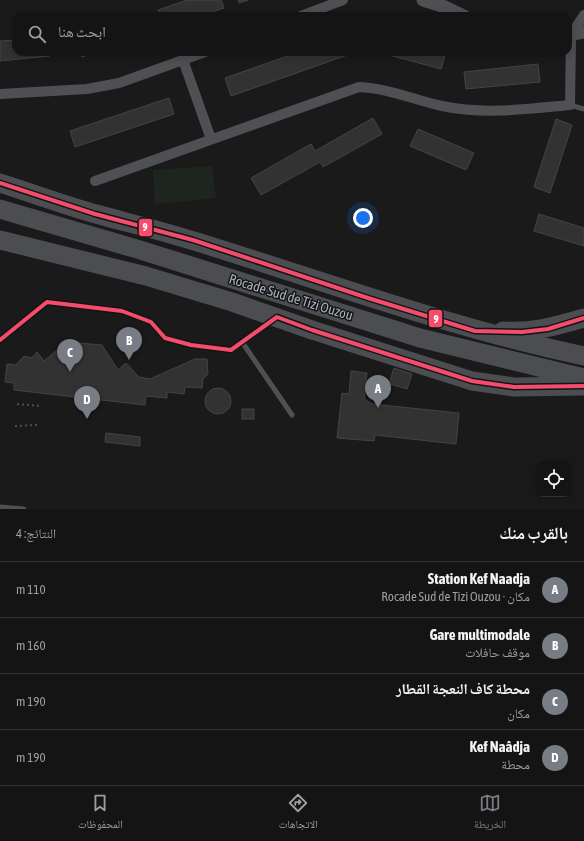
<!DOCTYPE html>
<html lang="ar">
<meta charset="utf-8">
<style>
body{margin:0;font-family:"Asap Condensed","Noto Naskh Arabic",sans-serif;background:#1d1d1d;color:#f1f3f6;direction:rtl}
.controls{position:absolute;right:12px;bottom:12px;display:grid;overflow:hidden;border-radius:8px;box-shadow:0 2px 10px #0003}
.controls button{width:36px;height:36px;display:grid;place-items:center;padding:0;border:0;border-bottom:1px solid #333334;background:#141414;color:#f1f3f6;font:20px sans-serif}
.you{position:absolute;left:363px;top:218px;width:14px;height:14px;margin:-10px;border:3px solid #fff;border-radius:50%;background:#1a73e8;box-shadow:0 0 0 6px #1a73e833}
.badge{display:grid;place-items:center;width:26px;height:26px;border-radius:50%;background:#787c84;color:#fff;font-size:13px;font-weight:700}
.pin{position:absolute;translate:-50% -33px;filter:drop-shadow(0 1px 2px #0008)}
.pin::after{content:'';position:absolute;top:21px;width:14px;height:12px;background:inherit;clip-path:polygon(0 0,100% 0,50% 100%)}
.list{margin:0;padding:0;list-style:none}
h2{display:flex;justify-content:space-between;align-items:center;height:52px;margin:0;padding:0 16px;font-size:17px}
h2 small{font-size:13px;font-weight:400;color:#9d9ea0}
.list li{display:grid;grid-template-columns:26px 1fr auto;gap:12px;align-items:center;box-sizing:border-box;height:56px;padding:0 16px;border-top:1px solid #333334}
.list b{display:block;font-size:15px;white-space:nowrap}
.list p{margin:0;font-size:13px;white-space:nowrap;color:#9d9ea0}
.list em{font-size:13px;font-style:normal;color:#9d9ea0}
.icon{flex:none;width:22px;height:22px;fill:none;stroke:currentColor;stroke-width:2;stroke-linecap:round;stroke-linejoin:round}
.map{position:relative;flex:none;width:584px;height:509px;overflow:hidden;direction:ltr}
.search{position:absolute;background:#141414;box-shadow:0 2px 10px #0003;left:12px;right:12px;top:12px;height:44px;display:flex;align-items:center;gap:10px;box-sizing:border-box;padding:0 14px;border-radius:12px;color:#9d9ea0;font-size:15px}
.sheet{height:276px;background:#141414}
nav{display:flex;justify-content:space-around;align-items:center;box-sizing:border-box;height:56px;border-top:1px solid #333334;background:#141414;font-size:11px;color:#9d9ea0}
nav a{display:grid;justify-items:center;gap:2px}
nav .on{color:#787c84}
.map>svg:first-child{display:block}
.green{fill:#1e251f}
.building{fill:#323233;stroke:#434447}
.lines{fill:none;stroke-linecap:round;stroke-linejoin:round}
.path{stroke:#505155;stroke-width:2;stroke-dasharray:2 3;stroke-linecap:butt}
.service{stroke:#4e5054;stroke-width:5}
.minor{stroke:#4e5054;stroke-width:10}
.tertiary{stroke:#4e5054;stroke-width:13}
.motorway{stroke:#4c4d50;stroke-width:19}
.bus-1-casing{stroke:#141417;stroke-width:7}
.bus-1{stroke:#f44d6c;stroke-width:4}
.labels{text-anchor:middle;stroke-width:3;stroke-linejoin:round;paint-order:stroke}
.street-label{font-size:14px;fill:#abb1bc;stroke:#141417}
.line-badge{stroke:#141417;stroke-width:1.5}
.badge-label{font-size:11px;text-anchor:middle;font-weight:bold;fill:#fff}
</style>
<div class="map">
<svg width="584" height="509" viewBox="0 0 584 509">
<rect width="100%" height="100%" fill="#1a1a1b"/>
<polygon class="green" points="212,166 216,198 155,204 153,170"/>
<g class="building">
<polygon points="187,0 221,0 224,8 200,16 161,16 158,10"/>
<polygon points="238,0 248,0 239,3"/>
<polygon points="16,40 16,52 50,52 50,56 0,61 0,41"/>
<polygon points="80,52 97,52 82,57"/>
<polygon points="299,52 356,52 231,96 225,78"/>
<polygon points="378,52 446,52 441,69"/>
<polygon points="538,64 540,82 466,89 464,72"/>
<polygon points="169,98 174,114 75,147 70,131"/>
<polygon points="373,118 382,134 323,167 320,162 261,195 251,178 311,144 315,151"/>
<polygon points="556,119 572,125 550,193 534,187"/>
<polygon points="418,129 474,153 466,170 410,146"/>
<polygon points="539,214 584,228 584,246 534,231"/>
<polygon points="67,342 102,345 118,370 126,363 139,377 150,379 195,359 207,359 208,374 203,379 202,388 185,387 184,394 167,392 167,398 146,396 145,405 14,390 14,383 5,382 7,364 16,365 24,356 32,358 37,352 44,361"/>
<polygon points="394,368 412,374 407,389 389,384"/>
<polygon points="351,371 367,373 364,399 372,404 459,413 456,444 375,435 374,441 337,438 342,393 349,394"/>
<circle cx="218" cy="401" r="13"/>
<rect x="242" y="409" width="12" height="10"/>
<polygon points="106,433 140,437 140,446 105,442"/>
</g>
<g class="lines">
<g class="path">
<polyline points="17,404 41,406"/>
<polyline points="15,426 37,425"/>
</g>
<g class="service">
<polyline points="570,105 584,109"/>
<polyline points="0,340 47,302 122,311 151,322 165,338 191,345 231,350 271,321"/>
<polyline points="242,342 292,415"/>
<polyline points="0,507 24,509"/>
</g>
<g class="minor">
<polyline points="301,16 343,0"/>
<polyline points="183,60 211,139"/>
<polyline points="0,94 87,89 119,83 205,52"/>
<path d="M95,181L359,87C388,88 414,100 442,106C484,115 528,109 570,105L571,35L584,15"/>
</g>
<g class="tertiary">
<polyline points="423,0 445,7 464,16"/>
<polyline points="568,35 584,32"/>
</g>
<g class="motorway">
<path d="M0,183C32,193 64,205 96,214C129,223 162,231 194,241C324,281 451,328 584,356"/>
<polyline points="0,209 137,249 420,338 584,378"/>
<polyline points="0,240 146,276 232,302 312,330 472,381 514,387 584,386"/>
<path d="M503,331C533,333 556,326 584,318"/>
</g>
<g class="bus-1-casing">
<g id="bus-1">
<polyline points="0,183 95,214 193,240 368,298 475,331 522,332 548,329 584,318"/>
<polyline points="0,340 47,302 122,311 151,322 165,338 191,345 231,350 277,317 312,330 472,381 514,387 584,386"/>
</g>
</g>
<use href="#bus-1" class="bus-1"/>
</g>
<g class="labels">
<g class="street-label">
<text transform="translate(291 297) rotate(17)" y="5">Rocade Sud de Tizi Ouzou</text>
</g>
</g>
<g class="line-badge">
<rect x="138" y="218" width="15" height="19" rx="4" fill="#f44d6c"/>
<rect x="428" y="309" width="15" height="19" rx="4" fill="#f44d6c"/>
</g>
<g class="badge-label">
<text x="145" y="231">9</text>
<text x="436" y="323">9</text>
</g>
</svg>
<div class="controls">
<button><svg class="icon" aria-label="locate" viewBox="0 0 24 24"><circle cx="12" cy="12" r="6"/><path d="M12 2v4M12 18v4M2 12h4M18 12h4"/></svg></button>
</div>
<div class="you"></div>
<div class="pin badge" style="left:378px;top:408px">A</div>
<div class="pin badge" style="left:129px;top:360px">B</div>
<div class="pin badge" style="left:70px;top:372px">C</div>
<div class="pin badge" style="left:87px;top:419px">D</div>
<div class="search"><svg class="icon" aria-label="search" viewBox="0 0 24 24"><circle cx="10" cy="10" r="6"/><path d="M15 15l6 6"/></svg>ابحث هنا</div>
</div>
<section class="sheet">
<h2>بالقرب منك<small>النتائج: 4</small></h2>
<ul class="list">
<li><span class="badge">A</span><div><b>Station Kef Naadja</b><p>مكان · Rocade Sud de Tizi Ouzou</p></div><em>110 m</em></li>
<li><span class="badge">B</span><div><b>Gare multimodale</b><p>موقف حافلات</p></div><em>160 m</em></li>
<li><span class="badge">C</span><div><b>محطة كاف النعجة القطار</b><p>مكان</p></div><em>190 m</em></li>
<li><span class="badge">D</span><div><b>Kef Naâdja</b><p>محطة</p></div><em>190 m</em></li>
</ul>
</section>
<nav>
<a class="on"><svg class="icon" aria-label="map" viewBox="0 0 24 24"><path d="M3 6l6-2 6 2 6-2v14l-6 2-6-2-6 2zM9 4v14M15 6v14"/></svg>الخريطة</a>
<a><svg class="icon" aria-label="directions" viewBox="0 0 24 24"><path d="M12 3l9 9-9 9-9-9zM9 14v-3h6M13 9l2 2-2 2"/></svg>الاتجاهات</a>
<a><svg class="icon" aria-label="saved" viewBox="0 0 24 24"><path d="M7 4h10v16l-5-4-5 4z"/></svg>المحفوظات</a>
</nav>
